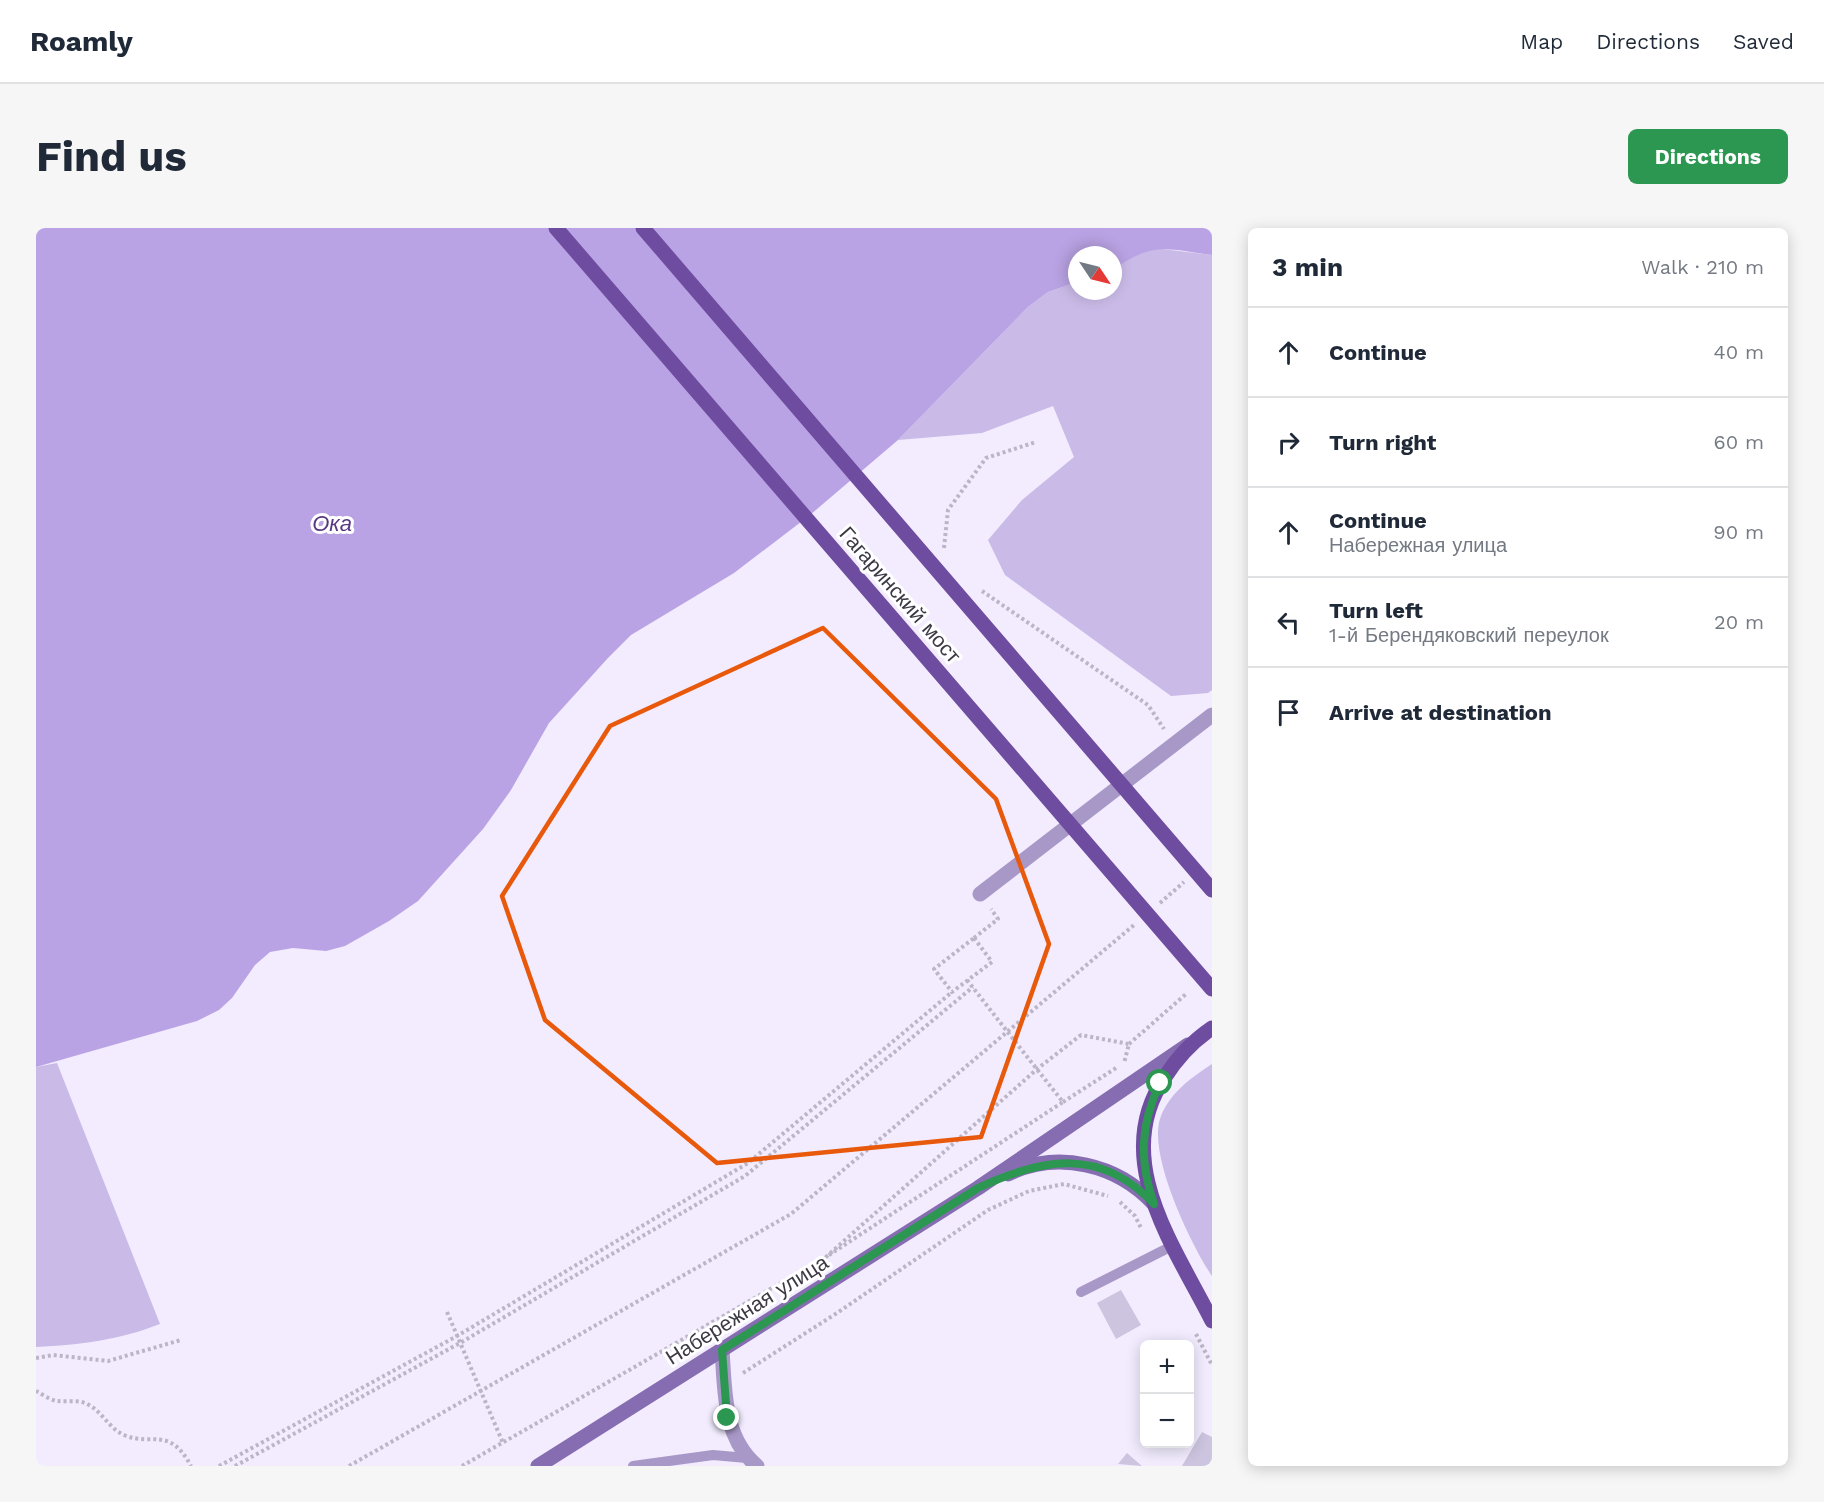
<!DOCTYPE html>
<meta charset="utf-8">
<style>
body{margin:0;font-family:"Work Sans",sans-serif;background:#f6f6f7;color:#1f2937}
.controls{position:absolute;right:18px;bottom:18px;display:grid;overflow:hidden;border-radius:9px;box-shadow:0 3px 15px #0003}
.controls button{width:54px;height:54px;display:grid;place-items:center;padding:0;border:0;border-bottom:2px solid #e0e1e3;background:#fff;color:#1f2937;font:30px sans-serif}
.compass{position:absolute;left:1032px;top:18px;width:54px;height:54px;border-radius:50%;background:#fff;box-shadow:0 3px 15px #0003;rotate:125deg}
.stop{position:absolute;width:18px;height:18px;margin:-14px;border:4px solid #2b9750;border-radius:50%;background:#fff}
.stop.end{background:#2b9750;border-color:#fff;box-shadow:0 2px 6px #0008}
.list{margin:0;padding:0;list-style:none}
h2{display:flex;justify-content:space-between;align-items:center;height:78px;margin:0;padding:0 24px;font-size:26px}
h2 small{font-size:20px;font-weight:400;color:#747a83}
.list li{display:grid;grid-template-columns:39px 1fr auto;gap:18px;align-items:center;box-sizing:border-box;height:90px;padding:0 24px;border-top:2px solid #e0e1e3}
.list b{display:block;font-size:22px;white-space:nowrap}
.list p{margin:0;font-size:20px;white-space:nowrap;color:#747a83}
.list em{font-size:20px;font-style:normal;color:#747a83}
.icon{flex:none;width:33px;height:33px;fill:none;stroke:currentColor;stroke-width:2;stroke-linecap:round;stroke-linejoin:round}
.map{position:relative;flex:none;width:1176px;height:1238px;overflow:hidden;border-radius:9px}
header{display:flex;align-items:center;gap:36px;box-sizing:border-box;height:84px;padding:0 30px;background:#fff;border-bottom:2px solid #e0e1e3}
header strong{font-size:28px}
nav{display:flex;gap:33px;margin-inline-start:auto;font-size:21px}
.intro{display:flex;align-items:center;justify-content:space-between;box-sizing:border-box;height:144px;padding:0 36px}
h1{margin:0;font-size:42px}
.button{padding:15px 27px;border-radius:9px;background:#2b9750;color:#fff;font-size:21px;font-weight:700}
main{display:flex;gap:36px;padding:0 36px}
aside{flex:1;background:#fff;border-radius:9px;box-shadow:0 3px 15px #0003}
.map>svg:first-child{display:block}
.green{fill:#c9bae7}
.water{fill:#baa3e4}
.building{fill:#cdc4e0}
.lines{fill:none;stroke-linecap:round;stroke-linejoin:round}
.path{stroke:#bbb5c5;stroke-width:4;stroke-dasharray:3 3;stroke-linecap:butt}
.lane{stroke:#a898c7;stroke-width:10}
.street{stroke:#a898c7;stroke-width:15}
.secondary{stroke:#866db1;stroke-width:15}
.primary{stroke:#6e4c9f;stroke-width:15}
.primary-bridge{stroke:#6e4c9f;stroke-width:15}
.route{stroke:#2b9750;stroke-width:8}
.marked{fill:none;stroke:#e8590c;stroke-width:4.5;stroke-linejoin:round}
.labels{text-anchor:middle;stroke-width:6;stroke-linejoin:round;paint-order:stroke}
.street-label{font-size:21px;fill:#3c3944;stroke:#fff}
.water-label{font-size:22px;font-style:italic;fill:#573783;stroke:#fff}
</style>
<header>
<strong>Roamly</strong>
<nav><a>Map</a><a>Directions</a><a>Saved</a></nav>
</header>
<div class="intro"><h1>Find us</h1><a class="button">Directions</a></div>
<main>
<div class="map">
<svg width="1176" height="1238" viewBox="0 0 1176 1238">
<rect width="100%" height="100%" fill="#f2ecfe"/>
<g class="green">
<polygon points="1118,20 1176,27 1176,462 1172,465 1135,468 969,347 952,312 986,272 1038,229 1017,178 946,205 862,212 992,79 1012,64 1041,54 1041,63 1077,63 1077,42 1096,29"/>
<path d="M21,835L124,1096C83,1112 44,1117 0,1119V839Z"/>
<path d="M1176,836V1048C1155,1017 1110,924 1125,888C1134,865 1156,849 1176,836Z"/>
</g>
<path class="water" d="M0,0H1176V27C1129,21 1118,13 1077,42V27H1041V54L1012,64L992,79L862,212L774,287L698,345L595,407L572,430L513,495L475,562L447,601L382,673L353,693L309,718L290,723L257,720L234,724L219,737L196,770L183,782L161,793L0,839Z"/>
<g class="building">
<polygon points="1085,1062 1105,1097 1080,1111 1061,1075"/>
<polygon points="1166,1204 1176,1209 1176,1238 1146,1238"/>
<polygon points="1091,1225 1106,1238 1082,1236"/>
</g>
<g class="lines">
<g class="path">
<polyline points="908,320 912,282 950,230 1000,214"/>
<polyline points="946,363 1112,477 1128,501"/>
<polyline points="1124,675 1148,654"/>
<polygon points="938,710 956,734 916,764 898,741"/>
<polyline points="938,710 962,691 955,681"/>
<path d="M931,752C963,793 995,834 1027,874L790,1029L1001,841L1045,807L1093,816L1088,835"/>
<polyline points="1093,816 1150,766"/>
<polyline points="1027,874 1080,840"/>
<polyline points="1084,974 1099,988 1105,1000"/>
<polyline points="411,1084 467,1215"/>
<polyline points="1160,1106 1176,1137"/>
<polyline points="0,1130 17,1127 72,1133 145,1112"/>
<polyline points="707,1145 801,1085 952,982 993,963 1028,956 1072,968"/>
<path d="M0,1163C6,1166 14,1172 21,1173C30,1174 41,1172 49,1175C66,1182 71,1199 88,1207C116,1219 133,1197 155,1238"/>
<polyline points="183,1238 421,1108 712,935 916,764"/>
<polyline points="199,1238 424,1115 709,948 937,759"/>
<polyline points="313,1238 755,986 1098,697"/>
<polyline points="426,1238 790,1029"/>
</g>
<g class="lane">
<polyline points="1045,1064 1138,1017"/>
<polyline points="597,1238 677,1227 711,1230"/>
</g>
<g class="street">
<polyline points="944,666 1176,487"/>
<path d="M686,1122C689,1163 687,1210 721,1238"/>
</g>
<g class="secondary">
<path d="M972,946C1022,922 1081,936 1118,976"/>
<polyline points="502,1238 942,960 1152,817"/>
</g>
<path class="primary" d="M1176,800C1157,813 1141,830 1129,849C1073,931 1139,1019 1176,1093"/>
<g class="primary-bridge">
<polyline points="520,0 1176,761"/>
<polyline points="607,0 1176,662"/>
</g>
</g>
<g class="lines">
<path class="route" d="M691,1190L686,1122L942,960C1006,930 1065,919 1118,976C1103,933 1104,897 1124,855"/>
</g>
<path class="marked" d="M787,400L960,571L1013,716L945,909L681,935L509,792L466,668L574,498Z"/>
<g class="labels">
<g class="street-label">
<text transform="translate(864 367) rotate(49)" y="7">Гагаринский мост</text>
<text transform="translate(711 1082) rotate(-32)" y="7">Набережная улица</text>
</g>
<g class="water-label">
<text x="296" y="303">Ока</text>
</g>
</g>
</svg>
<div class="controls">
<button>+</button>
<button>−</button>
</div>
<svg class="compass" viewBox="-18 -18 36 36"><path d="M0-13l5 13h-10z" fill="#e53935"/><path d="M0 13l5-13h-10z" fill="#747a83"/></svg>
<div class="stop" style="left:1124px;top:855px"></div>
<div class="stop end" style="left:691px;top:1190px"></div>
</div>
<aside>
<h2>3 min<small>Walk · 210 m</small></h2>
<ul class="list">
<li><svg class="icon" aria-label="ahead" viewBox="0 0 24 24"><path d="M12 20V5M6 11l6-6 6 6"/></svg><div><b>Continue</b></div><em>40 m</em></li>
<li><svg class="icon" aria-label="right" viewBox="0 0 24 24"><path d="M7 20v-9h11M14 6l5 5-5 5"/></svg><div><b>Turn right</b></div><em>60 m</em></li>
<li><svg class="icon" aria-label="ahead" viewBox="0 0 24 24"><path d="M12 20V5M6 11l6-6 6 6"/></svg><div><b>Continue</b><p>Набережная улица</p></div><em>90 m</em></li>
<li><svg class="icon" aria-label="left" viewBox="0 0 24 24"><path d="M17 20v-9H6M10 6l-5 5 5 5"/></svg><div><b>Turn left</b><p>1-й Берендяковский переулок</p></div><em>20 m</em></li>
<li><svg class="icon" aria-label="arrive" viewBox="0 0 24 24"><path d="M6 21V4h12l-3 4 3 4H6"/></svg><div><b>Arrive at destination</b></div></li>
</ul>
</aside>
</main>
